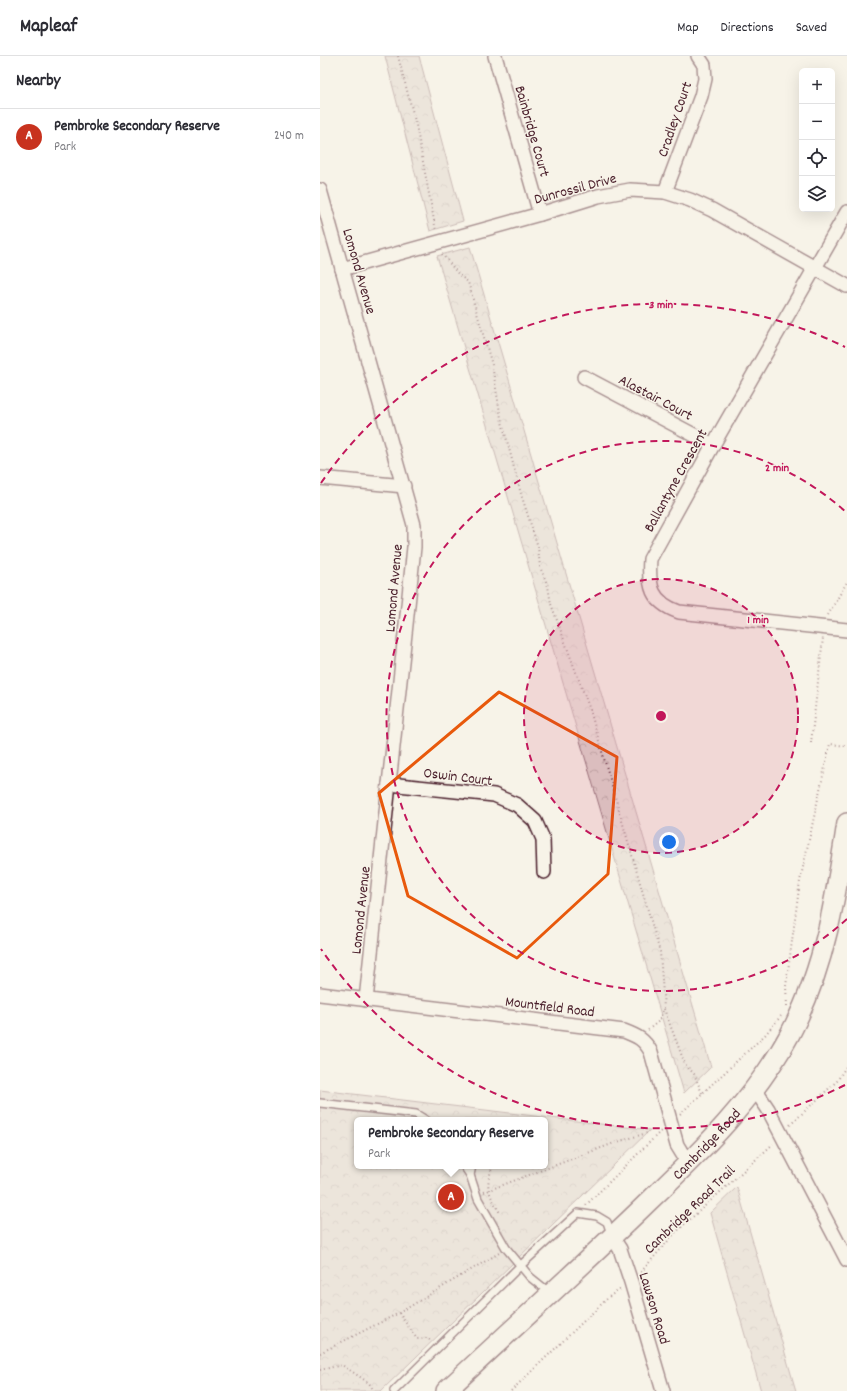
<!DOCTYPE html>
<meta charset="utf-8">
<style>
body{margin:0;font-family:Dekko,sans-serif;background:#f7f7f7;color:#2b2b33}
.controls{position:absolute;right:12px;top:12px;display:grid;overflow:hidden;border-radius:6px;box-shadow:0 4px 16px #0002}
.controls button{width:36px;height:36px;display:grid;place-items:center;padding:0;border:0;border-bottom:1px solid #e1e1e2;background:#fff;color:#2b2b33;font:20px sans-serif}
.you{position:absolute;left:349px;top:786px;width:14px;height:14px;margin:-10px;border:3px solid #fff;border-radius:50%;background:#1a73e8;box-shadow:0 0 0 6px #1a73e833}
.badge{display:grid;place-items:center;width:26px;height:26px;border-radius:50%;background:#c8321e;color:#fff;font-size:13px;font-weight:700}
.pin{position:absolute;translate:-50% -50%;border:2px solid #fff;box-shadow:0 1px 4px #0006}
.popup{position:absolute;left:34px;top:1061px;width:194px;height:52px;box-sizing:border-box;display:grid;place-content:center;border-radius:6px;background:#fff;filter:drop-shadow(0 1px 3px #0005);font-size:13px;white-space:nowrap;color:#7c7c81}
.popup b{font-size:15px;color:#2b2b33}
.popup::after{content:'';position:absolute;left:50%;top:100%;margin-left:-8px;border:8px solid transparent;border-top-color:#fff}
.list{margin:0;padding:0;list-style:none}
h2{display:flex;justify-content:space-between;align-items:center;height:52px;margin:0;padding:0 16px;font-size:17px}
h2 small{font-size:13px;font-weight:400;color:#7c7c81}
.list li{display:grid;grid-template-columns:26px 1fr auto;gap:12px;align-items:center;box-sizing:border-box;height:56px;padding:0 16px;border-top:1px solid #e1e1e2}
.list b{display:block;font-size:15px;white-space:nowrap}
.list p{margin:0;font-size:13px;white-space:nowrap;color:#7c7c81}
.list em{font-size:13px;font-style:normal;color:#7c7c81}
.icon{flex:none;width:22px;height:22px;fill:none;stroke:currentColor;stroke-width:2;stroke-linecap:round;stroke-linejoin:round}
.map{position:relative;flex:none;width:527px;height:1335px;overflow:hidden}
header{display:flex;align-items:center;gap:24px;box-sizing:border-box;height:56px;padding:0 20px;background:#fff;border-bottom:1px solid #e1e1e2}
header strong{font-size:19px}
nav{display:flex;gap:22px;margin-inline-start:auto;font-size:14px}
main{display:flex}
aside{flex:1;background:#fff}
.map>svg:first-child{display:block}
.park{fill:url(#park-crowns);stroke:#947a7c;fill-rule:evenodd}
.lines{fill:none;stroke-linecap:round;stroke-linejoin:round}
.lane-casing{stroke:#4a1f2b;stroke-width:10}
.street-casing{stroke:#4a1f2b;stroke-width:16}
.secondary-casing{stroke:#4a1f2b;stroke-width:22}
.path{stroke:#4a1f2b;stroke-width:2;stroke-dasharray:1 3;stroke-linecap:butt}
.lane{stroke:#f7f3e8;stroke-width:7}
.street{stroke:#f7f3e8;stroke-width:13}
.secondary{stroke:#f7f3e8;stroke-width:19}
.marked{fill:none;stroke:#e8590c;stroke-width:3;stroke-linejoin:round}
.ring{fill:none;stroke:#c2185b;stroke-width:2;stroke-dasharray:7 5}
.labels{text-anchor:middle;stroke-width:3;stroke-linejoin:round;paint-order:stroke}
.street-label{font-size:15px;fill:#4a1f2b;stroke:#f7f3e8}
.centre{fill:#c2185b;stroke:#f7f3e8;stroke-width:2}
.ring-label{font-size:12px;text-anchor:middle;font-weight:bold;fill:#c2185b;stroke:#f7f3e8;stroke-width:3;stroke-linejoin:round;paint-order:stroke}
</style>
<header>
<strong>Mapleaf</strong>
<nav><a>Map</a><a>Directions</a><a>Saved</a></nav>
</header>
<main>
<aside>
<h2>Nearby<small></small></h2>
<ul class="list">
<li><span class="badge">A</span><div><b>Pembroke Secondary Reserve</b><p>Park</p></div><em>240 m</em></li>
</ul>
</aside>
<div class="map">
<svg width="527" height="1335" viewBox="0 0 527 1335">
<defs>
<pattern id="park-crowns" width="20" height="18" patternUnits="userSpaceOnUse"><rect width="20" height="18" fill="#ded4cc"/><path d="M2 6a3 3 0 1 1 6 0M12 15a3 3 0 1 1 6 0" fill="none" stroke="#c0b6af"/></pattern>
</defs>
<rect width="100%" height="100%" fill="#f7f3e8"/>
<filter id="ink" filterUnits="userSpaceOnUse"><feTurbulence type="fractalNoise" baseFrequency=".025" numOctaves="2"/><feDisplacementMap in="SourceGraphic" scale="8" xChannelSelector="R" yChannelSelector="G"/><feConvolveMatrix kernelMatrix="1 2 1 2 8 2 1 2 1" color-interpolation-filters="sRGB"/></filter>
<g filter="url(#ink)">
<g class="park">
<polygon points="65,0 99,0 143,165 110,175"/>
<polygon points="150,191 391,1011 364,1037 117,200"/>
<path d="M0,1034L330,1074L61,1335H0ZM37,1064H225V1110H37Z"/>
<polygon points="417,1131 476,1335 441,1335 390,1157"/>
</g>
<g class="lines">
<g class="lane-casing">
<g id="lane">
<polyline points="0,1047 96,1058 106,1064"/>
<polyline points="144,1110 150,1119"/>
<polyline points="152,1110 150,1119 158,1143 186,1192 210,1221 230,1237"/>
<polyline points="74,1335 200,1210 258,1157 277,1160 287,1166 291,1178"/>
</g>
</g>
<g class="street-casing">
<g id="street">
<polyline points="175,0 220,158"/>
<polyline points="0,134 94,469 94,491 87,559 46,944"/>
<polyline points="345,136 381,40 385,23 384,9 378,0"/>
<path d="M527,156L393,389L330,503C328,530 331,546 359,556L527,574"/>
<polyline points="22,213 220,158 278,140 310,134 345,136 370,144 392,154 527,230"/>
<polyline points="264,321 393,389"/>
<polyline points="0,422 84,430"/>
<polyline points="69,728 174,739 197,749 215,765 223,783 224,816"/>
<path d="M0,938L304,975C317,980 324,983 331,996L357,1089L368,1107"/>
<polyline points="432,1035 440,1041 448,1053 527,1204"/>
<polyline points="292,1181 300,1193 311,1226 343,1335"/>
</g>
</g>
<g class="secondary-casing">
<g id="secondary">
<path id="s1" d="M126,1335C192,1273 259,1213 324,1150C378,1098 434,1045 470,978C505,912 516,840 527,767"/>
</g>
</g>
<g class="path">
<polyline points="78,0 96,69 116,175"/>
<polyline points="122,198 139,219 148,226 172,309 181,362 201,438 218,491 220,511 228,530 231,548 270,654 340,896 344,952 339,965 328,974"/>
<polyline points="508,559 527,526"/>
<polyline points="491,687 503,582"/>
<polyline points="467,950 466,930 480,825 510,688 527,690"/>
<polyline points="344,953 365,1008 374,1018 382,1037"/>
<polyline points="360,1058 445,979 461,960"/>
<polyline points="470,1069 517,1025 527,1009"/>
<path d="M173,1110C164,1132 169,1137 180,1157"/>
<polyline points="164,1136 297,1086 327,1077"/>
<polyline points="266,1149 341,1075"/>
<polyline points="321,1216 355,1177 453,1088"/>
<polyline points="79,1257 97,1283 106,1282 112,1285"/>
<polyline points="0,1297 79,1257 179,1197"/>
<polyline points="0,1314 22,1309 49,1327 54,1335"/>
<polyline points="191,1335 290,1240 301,1233"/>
</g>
<use href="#lane" class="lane"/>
<use href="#street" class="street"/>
<use href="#secondary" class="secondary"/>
</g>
</g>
<path d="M0 0H527V1335H0ZM179,636L297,701L288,818L197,902L88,840L59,737Z" fill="#f7f3e8" fill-opacity=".55" fill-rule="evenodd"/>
<path class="marked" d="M179,636L297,701L288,818L197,902L88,840L59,737Z"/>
<circle cx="341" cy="660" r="137" fill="#c2185b" fill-opacity=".12"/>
<g class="ring">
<circle cx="341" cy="660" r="137"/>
<path d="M527 863A275 275 0 1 1 527 457"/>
<path d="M525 1029A412 412 0 0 1 1 893M1 427A412 412 0 0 1 525 291"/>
</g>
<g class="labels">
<g class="street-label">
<text transform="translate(354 63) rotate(-71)" y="5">Cradley Court</text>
<text transform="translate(213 75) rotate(74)" y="5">Bainbridge Court</text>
<text transform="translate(255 132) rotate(-15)" y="5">Dunrossil Drive</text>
<text transform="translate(40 215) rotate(74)" y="5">Lomond Avenue</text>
<text transform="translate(336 341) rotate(28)" y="5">Alastair Court</text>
<text transform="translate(355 424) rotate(-61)" y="5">Ballantyne Crescent</text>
<text transform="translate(73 532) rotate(-85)" y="5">Lomond Avenue</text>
<text transform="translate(138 720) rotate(7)" y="5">Oswin Court</text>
<text transform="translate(40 854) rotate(-84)" y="5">Lomond Avenue</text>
<text transform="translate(230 950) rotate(7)" y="5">Mountfield Road</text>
<text dy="5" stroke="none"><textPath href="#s1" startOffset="359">Cambridge Road</textPath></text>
<text transform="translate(369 1153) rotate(-44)" y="5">Cambridge Road Trail</text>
<text transform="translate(335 1252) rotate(73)" y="5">Lawson Road</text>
</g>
</g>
<circle cx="341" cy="660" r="6" class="centre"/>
<g class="ring-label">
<text x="341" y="252">3 min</text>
<text x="457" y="415">2 min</text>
<text x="438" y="567">1 min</text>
</g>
</svg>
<div class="controls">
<button>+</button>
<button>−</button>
<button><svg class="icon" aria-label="locate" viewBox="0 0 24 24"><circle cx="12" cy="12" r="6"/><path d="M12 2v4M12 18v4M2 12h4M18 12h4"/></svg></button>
<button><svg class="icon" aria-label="layers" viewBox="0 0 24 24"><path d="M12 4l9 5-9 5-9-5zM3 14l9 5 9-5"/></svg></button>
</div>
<div class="you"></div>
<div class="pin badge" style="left:131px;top:1141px">A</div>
<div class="popup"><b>Pembroke Secondary Reserve</b>Park</div>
</div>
</main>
